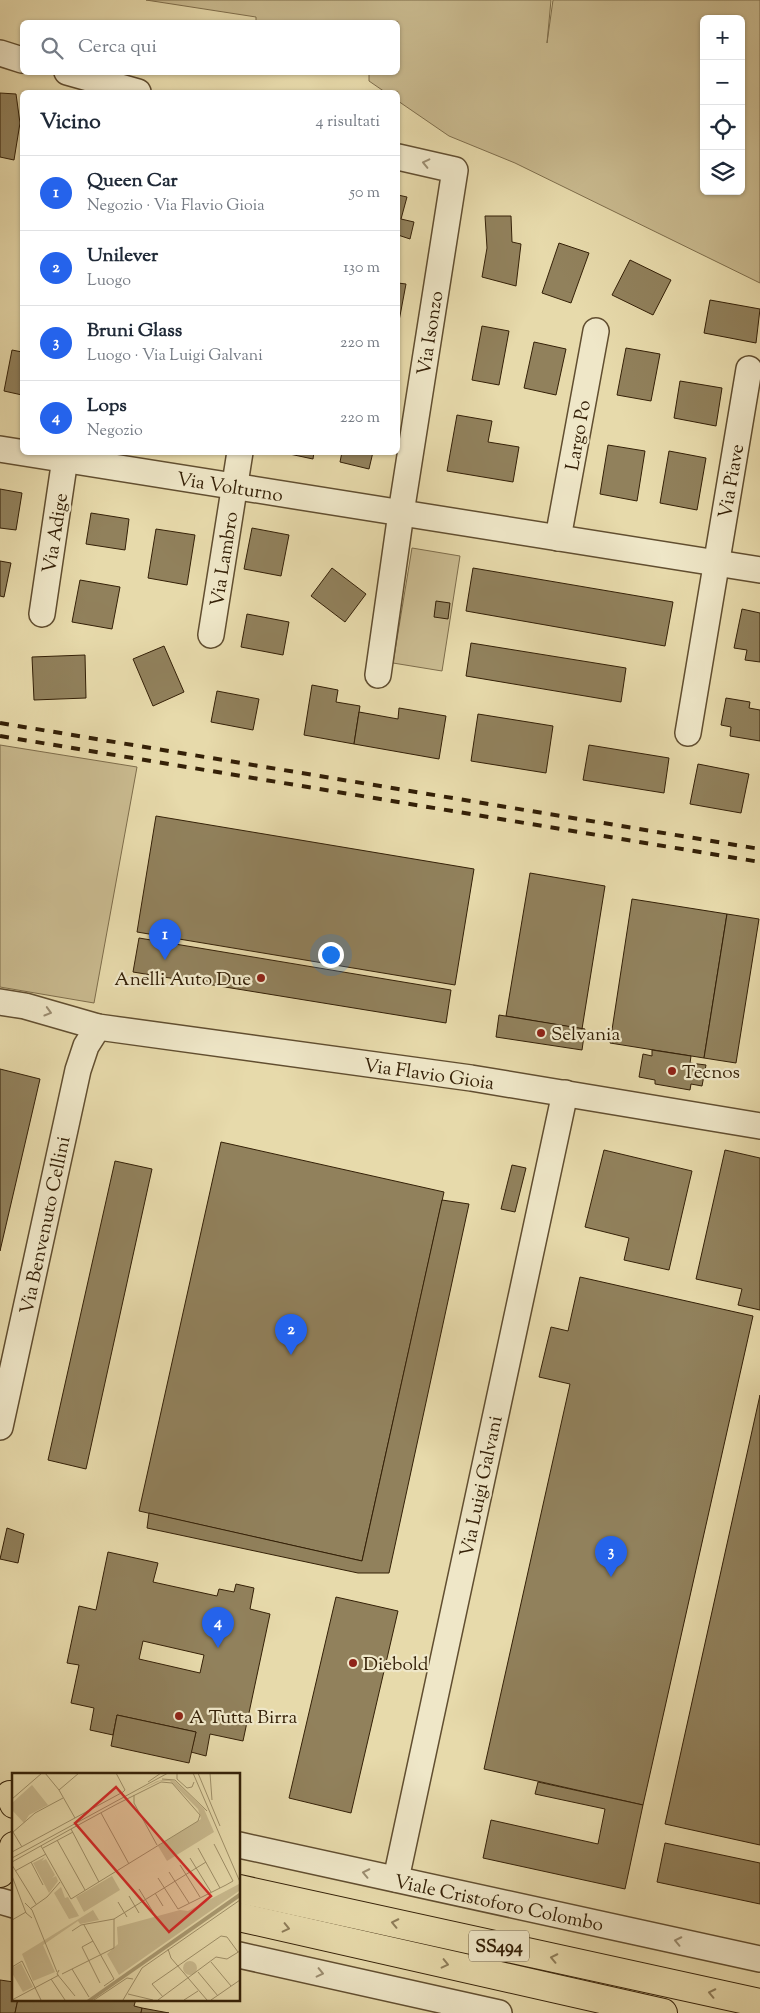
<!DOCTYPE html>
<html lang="it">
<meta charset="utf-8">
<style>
body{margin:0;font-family:"Sorts Mill Goudy",serif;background:#f6f6f7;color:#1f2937}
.controls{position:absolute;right:15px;top:15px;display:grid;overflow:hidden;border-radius:8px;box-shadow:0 1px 4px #0004}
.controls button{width:45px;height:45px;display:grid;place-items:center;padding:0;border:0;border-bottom:1px solid #e0e1e3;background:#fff;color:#1f2937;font:25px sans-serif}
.you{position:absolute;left:330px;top:954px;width:18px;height:18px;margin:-12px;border:4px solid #fff;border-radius:50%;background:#1a73e8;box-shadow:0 0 0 8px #1a73e833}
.badge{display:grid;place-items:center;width:32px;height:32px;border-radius:50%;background:#2563eb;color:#fff;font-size:16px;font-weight:700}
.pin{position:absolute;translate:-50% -41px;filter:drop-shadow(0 1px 2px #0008)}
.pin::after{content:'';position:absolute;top:26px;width:18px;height:15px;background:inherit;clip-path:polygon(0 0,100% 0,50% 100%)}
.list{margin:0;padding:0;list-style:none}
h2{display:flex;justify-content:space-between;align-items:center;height:65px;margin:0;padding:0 20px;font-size:21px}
h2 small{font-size:16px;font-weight:400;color:#747a83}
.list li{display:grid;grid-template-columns:32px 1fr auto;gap:15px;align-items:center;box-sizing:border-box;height:75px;padding:0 20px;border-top:1px solid #e0e1e3}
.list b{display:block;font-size:19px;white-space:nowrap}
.list p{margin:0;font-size:16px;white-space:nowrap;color:#747a83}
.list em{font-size:16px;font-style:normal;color:#747a83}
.icon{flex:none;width:28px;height:28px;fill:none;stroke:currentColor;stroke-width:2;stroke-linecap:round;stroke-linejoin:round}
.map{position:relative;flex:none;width:760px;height:2013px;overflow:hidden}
.search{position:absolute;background:#fff;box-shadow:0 1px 4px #0004;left:20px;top:20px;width:380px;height:55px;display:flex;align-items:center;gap:12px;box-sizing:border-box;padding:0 18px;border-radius:8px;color:#747a83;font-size:19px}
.panel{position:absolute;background:#fff;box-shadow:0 1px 4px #0004;left:20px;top:90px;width:380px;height:365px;border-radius:8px}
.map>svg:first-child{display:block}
.green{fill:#c9ba8f;stroke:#7e6d4b;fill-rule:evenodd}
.building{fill:#91815c;stroke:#342007;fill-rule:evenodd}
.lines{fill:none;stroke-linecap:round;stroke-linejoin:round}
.minor-casing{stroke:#614e30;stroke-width:28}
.primary-casing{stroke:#342007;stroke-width:30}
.minor{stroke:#efe7c8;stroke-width:25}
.primary{stroke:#e7daab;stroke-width:28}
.rail{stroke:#342007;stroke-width:4;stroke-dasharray:9 9;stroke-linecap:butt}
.oneway{stroke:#9b8d71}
.oneway2{stroke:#8e7d59}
.poi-dot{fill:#8f2418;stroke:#efe7c8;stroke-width:2}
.labels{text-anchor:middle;stroke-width:4.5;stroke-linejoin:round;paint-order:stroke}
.shield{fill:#efe7c8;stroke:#6c5c41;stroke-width:1}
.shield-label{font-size:18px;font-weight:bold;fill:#342007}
.street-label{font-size:19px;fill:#342007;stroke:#efe7c8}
.poi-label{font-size:19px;fill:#342007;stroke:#efe7c8;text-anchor:start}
.inset-road{fill:none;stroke:#9f9069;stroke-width:1}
.view{fill:#d62828;fill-opacity:0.15;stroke:#d62828;stroke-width:2.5}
.inset-edge{fill:none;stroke:#342007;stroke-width:2.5}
</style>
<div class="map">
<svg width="760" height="2013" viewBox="0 0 760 2013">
<rect width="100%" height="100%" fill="#e7daab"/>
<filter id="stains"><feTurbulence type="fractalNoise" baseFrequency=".004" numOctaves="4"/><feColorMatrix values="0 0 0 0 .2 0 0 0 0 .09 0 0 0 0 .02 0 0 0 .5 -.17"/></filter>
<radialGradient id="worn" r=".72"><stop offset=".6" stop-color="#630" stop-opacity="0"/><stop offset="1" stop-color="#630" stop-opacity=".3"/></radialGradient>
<g class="green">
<path d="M146,0H551L547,43L553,0H760V283L515,163L449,136L398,101V92H385L369,81V73L398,72V22H256V17ZM704,19H741V191H704Z"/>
<polygon points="412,548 460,556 442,671 393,663"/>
<polygon points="0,745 137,767 94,1003 0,987"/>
</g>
<g class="building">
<polygon points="0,93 16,94 20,123 14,160 0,157"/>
<polygon points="398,195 407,197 401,219 414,222 410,239 398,235"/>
<polygon points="485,216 511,216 512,242 521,244 516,286 482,277 487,248"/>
<polygon points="559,243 589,253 571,303 542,293"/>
<polygon points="630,260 671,280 653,315 612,295"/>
<polygon points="398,283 406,284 399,321 398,321"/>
<polygon points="710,300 760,309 756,343 704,333"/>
<polygon points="482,326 509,331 499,385 472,380"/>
<polygon points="534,342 566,349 556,395 524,388"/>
<polygon points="626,348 660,354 651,401 617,395"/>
<polygon points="12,350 22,352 22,395 4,391"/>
<polygon points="680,381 722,388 716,426 674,418"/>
<polygon points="457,415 492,421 488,442 519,447 513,482 447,471"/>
<polygon points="608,445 645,451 637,501 600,494"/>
<polygon points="669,451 706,458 697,510 660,503"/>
<polygon points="280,452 314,452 313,459"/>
<polygon points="342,452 373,452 369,469 340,462"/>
<polygon points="0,489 22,493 16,530 0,528"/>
<polygon points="91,513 129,519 125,550 86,544"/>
<polygon points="252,528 289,535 281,576 244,569"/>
<polygon points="156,529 195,535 187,585 148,578"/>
<polygon points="0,561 11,563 4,597 0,596"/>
<polygon points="332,568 366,594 345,622 311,596"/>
<polygon points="473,568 673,602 665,646 466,611"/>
<polygon points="80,580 120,587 112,629 72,622"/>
<polygon points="436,601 450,603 448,619 434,617"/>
<polygon points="742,609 760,613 760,662 745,660 747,650 734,648"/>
<polygon points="247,614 289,622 283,655 241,647"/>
<polygon points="471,643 626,668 621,702 466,676"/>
<polygon points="164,646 184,692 153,706 133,659"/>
<polygon points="85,655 86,698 34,700 32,657"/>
<polygon points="312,685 338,690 336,702 360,706 354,744 304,735"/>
<polygon points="217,691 259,699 253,730 211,722"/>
<polygon points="726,698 750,702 749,708 760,710 760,741 730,736 731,727 721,725"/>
<polygon points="399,708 446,716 439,759 354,744 359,712 398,719"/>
<polygon points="478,714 553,726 546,773 471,761"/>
<polygon points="589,745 669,758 664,793 583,780"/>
<polygon points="698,764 749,774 741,813 690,804"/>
<polygon points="156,816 474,869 455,985 137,932"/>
<polygon points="530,873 605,886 582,1029 506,1016"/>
<polygon points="632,899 727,914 704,1058 610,1043"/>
<polygon points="727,914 759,919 736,1063 704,1058"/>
<polygon points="139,938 451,990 446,1023 133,972"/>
<polygon points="499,1015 585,1029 582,1050 496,1037"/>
<polygon points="652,1050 691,1056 690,1063 706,1065 702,1086 691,1084 690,1090 655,1084 655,1080 639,1077 643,1054 652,1056"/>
<polygon points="0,1069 40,1079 0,1251"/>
<polygon points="221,1142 444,1192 362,1561 139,1511"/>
<polygon points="604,1150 692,1171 669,1270 624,1260 629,1238 585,1227"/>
<polygon points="725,1150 760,1158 760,1310 738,1305 742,1289 696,1279"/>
<polygon points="115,1161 152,1169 86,1469 48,1460"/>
<polygon points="512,1165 526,1168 515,1212 501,1209"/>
<polygon points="442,1200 469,1204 389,1573 358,1573 147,1528 149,1513 362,1561"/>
<polygon points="580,1277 753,1316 643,1805 484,1769 570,1384 539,1377 551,1327 568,1331"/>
<polygon points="760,1395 760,1845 665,1824"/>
<polygon points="7,1528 24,1534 18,1563 0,1559"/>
<path d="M108,1552L158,1563L153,1582L217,1596L219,1589L234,1592L236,1584L254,1588L250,1609L270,1614L243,1741L210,1734L206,1756L191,1752L196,1732L117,1715L113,1735L90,1730L94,1708L71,1703L79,1665L67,1663L79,1606L96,1610ZM143,1641L204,1655L200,1673L139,1659Z"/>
<polygon points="336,1597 398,1611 351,1813 289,1798"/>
<polygon points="117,1715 196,1732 189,1763 111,1746"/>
<polygon points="538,1782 643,1805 625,1889 483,1858 491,1820 598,1844 605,1809 535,1794"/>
<polygon points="665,1843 760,1863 760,1904 657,1882"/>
<polygon points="0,1980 14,1982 14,1999 18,1999 15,2013 0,2013"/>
<polygon points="18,1999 136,1999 134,2006 142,2008 141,2013 15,2013"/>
<polygon points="142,2008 169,2013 141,2013"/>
</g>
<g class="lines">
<g class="minor-casing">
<g id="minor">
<polyline points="0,53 22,60"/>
<polyline points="67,72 138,92"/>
<polyline points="0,449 760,570"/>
<polyline points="558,538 596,331"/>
<polyline points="42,614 66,452"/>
<polyline points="211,635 240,452"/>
<polyline points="378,675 401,513 455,170 398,157"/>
<polyline points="688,733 749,369"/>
<polyline points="0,1002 25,1006 98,1027 471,1078 760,1126"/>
<polyline points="0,1427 78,1070 86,1046 98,1027"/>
<polyline points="239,1845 760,1959"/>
<polyline points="396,1879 565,1093"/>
<polyline points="0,1901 14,1905"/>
<polyline points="239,1955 499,2013"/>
</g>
</g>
<g class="primary-casing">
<g id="primary">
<polyline points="10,1795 14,1804"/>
<polyline points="0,1873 7,1865 14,1846"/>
<polyline points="239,1889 760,2003"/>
<polyline points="239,1917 663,2013"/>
</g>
</g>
<use href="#minor" class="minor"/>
<use href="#primary" class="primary"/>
<g class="rail">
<polyline points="0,723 760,849"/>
<polyline points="0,736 760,862"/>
</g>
</g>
<defs><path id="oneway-chevron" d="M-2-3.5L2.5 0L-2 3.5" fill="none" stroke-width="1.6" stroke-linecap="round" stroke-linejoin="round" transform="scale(1.25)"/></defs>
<g class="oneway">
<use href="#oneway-chevron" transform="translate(426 163) rotate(-167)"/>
<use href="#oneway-chevron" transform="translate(48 1012) rotate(16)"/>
<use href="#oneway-chevron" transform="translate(366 1873) rotate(-168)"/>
<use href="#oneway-chevron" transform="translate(678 1941) rotate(-168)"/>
<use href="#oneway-chevron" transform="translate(320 1973) rotate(13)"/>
</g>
<g class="oneway2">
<use href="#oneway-chevron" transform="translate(395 1923) rotate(-168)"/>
<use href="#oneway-chevron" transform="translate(286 1928) rotate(13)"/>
<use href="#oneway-chevron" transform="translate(554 1958) rotate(-168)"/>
<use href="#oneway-chevron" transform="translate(445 1964) rotate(13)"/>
<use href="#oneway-chevron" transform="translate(712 1993) rotate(-168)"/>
</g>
<g class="poi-dot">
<circle cx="261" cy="978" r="5"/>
<circle cx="541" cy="1033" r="5"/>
<circle cx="672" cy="1071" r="5"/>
<circle cx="353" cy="1663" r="5"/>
<circle cx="179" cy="1716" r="5"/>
</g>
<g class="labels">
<rect class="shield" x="469" y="1930.5" width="60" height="31" rx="4"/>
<g class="shield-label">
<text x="499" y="1952">SS494</text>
</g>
<g class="street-label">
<text transform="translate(429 333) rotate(-81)" y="7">Via Isonzo</text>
<text transform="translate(577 435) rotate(-80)" y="7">Largo Po</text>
<text transform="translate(730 481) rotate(-80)" y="7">Via Piave</text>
<text transform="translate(230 486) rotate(9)" y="7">Via Volturno</text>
<text transform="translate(54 533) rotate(-81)" y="7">Via Adige</text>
<text transform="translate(223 559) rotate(-81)" y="7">Via Lambro</text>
<text transform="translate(429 1073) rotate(8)" y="7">Via Flavio Gioia</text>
<text transform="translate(44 1225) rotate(-78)" y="7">Via Benvenuto Cellini</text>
<text transform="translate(480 1486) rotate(-78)" y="7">Via Luigi Galvani</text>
<text transform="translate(499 1902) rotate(12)" y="7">Viale Cristoforo Colombo</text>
</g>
<g class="poi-label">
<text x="251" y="985" text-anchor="end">Anelli Auto Due</text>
<text x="551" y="1040">Selvania</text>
<text x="682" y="1078">Tecnos</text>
<text x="363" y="1670">Diebold</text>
<text x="189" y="1723">A Tutta Birra</text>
</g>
</g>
<g transform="translate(12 1773)">
<rect width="228" height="228" fill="#e7daab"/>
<path d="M155,6L163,8L192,36L202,59L155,88L146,73L189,46L186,36L158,8H148L124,19L145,8ZM20,12L36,32L17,42L12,50L0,37V30ZM33,84L30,88L34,86L43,102L40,105L44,103L46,108L37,120L21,90ZM100,103L108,117L72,139L64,124ZM227,111V118L107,202L95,181L106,171L105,154L168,137L176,138ZM49,114L53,125L56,124L67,143L64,144L57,146L42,120ZM81,137L87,147L68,151L66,148L31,172L43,199L21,208L10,181ZM171 195a7 7 0 1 1 14 0a7 7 0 1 1-14 0ZM9,190L21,214L11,219L0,200V195Z" fill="#c9ba8f"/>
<path d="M227,120V125L81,227H75Z" fill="#aa9b73"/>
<path class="inset-road" d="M33,0L47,17L63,45M165,0V6L175,15L180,14L182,9M181,0L228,109M186,0L208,53M198,0L200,27M150,6L163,7L195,38M136,9L149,0M47,17L67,0M122,22V30L145,72M0,26L30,0M89,40L117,91M59,56L87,109M1,59L10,74M0,60L23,40L51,25M45,67L73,117M31,75L61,59M186,75L208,115M0,79L111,19L113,17L104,0M0,85L156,0M178,85L199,119M0,89L59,56L105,31L149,9L160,10L188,42L186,48L59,126L29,73M19,89L31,112M0,92L24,131M168,92L188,124M3,98L34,81M157,99L177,130M0,103L14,140L20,145M146,105L166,136L214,112L221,108L202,71M127,116L141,139M143,120L151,133M117,123L127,140M106,129L115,144M13,130L20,137L45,199M18,136L35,124L48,109M0,147L14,139M72,152L102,206L92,213M60,158L69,152L102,146L194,89M81,168L70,174L88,210M156,176L159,185L195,227M199,189L219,213M0,194L10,188L29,227M60,196L77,224M47,197L45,201L63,223M186,199L206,223M50,201L102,175V146M39,206L53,227M116,221L141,227M151,224L140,211L209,163L215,164L226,179M0,227L47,202M82,227L115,205L121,206M111,227L130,195L228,127M146,227L204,184L215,186L228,178M172,227L186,218M199,227L228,207"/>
<path class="view" d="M104,14L199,123L157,159L63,50Z"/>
<rect width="228" height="228" class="inset-edge"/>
</g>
<rect width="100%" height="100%" filter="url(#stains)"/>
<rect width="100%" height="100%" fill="url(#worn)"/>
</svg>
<div class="controls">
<button>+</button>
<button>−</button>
<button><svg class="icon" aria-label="locate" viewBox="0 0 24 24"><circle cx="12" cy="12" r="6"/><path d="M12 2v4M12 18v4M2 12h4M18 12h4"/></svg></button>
<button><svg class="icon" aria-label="layers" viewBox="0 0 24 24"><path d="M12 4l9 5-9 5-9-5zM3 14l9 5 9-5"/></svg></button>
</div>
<div class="you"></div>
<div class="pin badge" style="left:165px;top:960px">1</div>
<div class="pin badge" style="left:291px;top:1355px">2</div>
<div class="pin badge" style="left:611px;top:1577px">3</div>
<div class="pin badge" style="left:218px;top:1648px">4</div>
<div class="search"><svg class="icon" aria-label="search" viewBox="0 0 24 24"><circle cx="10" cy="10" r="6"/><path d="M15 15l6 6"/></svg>Cerca qui</div>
<section class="panel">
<h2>Vicino<small>4 risultati</small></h2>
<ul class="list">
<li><span class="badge">1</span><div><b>Queen Car</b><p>Negozio · Via Flavio Gioia</p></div><em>50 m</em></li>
<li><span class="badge">2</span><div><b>Unilever</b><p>Luogo</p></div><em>130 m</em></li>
<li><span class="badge">3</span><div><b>Bruni Glass</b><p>Luogo · Via Luigi Galvani</p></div><em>220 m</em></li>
<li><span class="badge">4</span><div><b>Lops</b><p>Negozio</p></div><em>220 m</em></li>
</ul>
</section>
</div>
